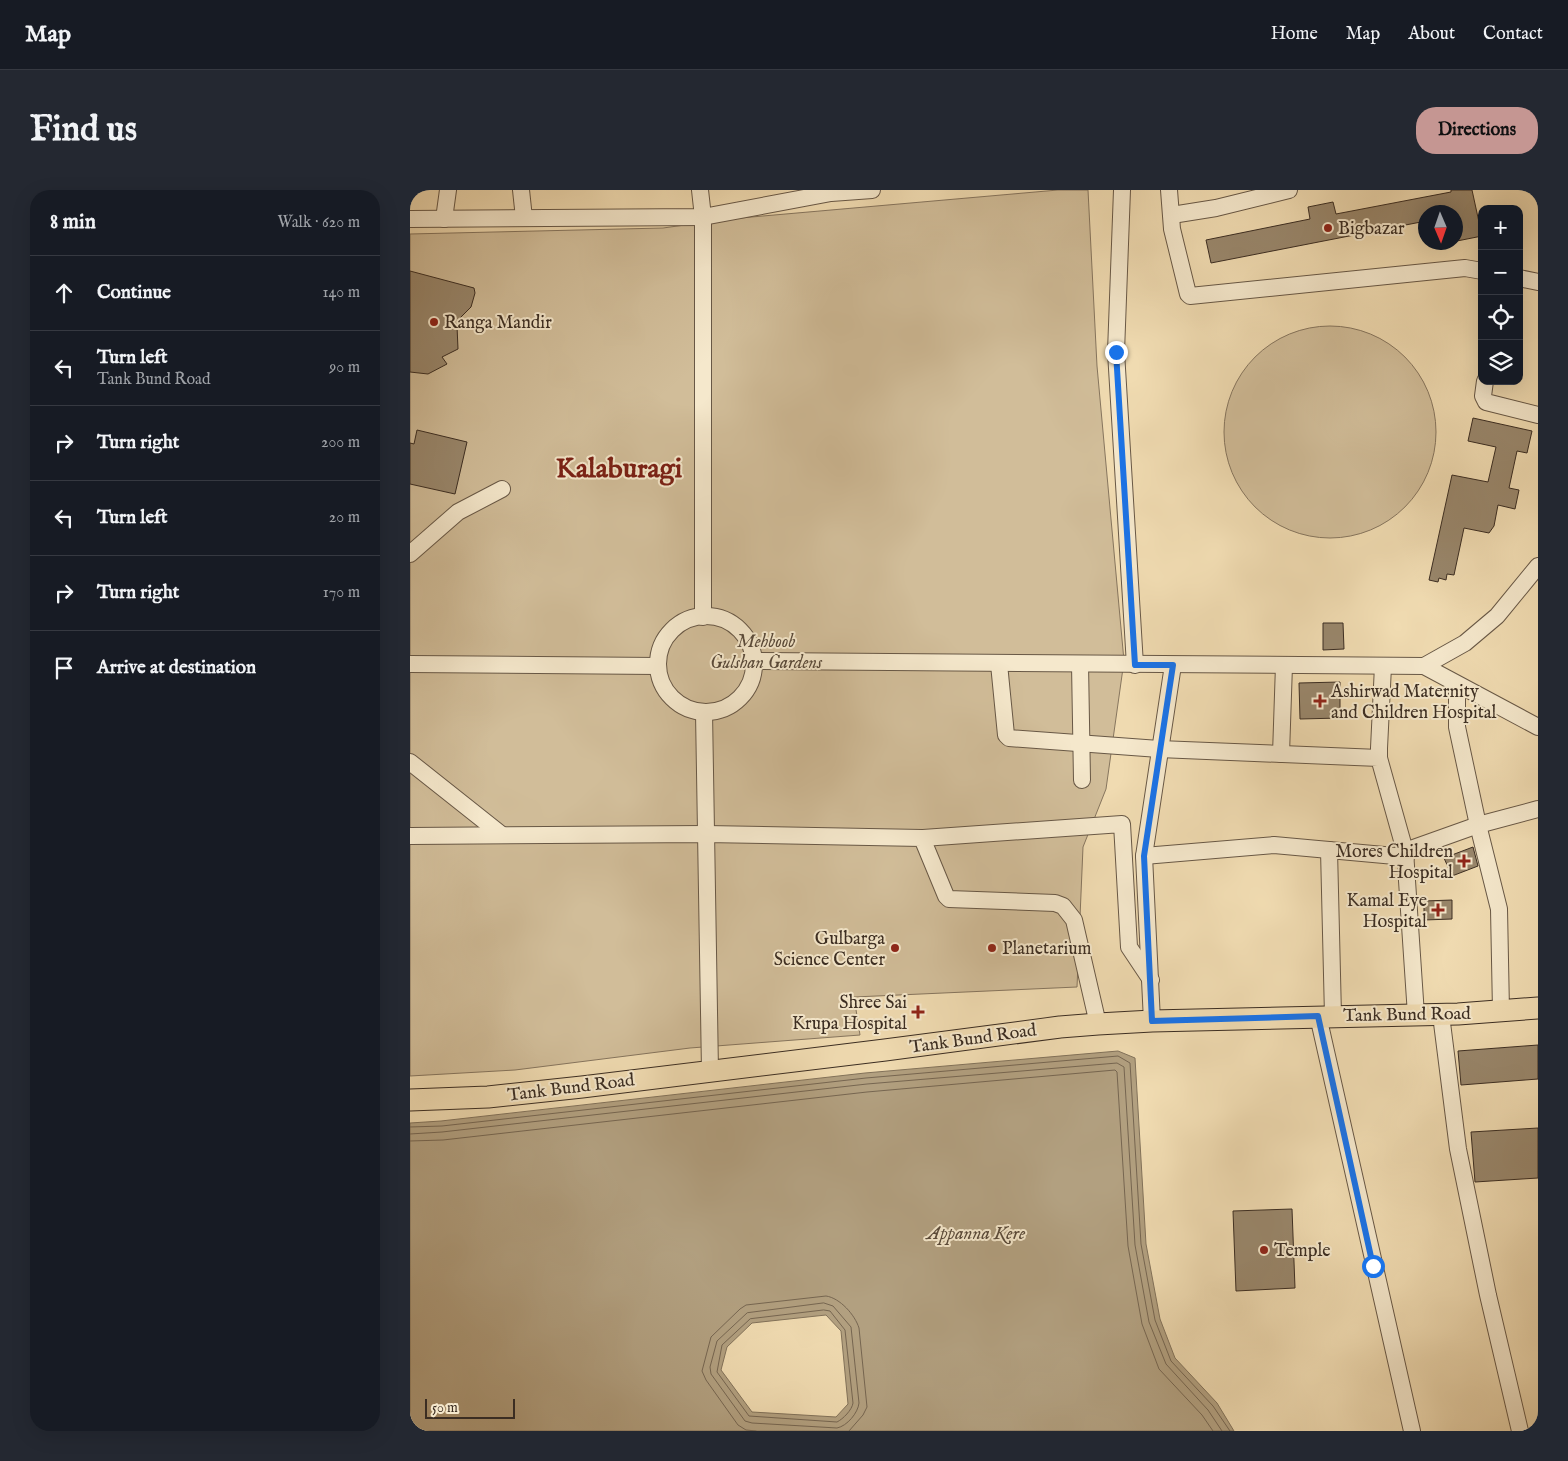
<!DOCTYPE html>
<meta charset="utf-8">
<style>
body{margin:0;font-family:"IM FELL English",serif;background:#242831;color:#f1f3f6}
.controls{position:absolute;right:15px;top:15px;display:grid;overflow:hidden;border-radius:10px;box-shadow:0 5px 20px #0002}
.controls button{width:45px;height:45px;display:grid;place-items:center;padding:0;border:0;border-bottom:1px solid #363941;background:#171b24;color:#f1f3f6;font:25px sans-serif}
.compass{position:absolute;left:1008px;top:15px;width:45px;height:45px;border-radius:50%;background:#171b24;box-shadow:0 5px 20px #0002;rotate:178deg}
.scale{position:absolute;left:15px;bottom:12px;width:90px;box-sizing:border-box;padding-left:5px;border:2px solid #3b2d22;border-top:0;font-size:14px;line-height:18px;white-space:nowrap;color:#3b2d22;-webkit-text-stroke:4px #f5e8cc;paint-order:stroke}
.stop{position:absolute;width:15px;height:15px;margin:-11px;border:4px solid #1a73e8;border-radius:50%;background:#fff}
.stop.end{background:#1a73e8;border-color:#fff;box-shadow:0 1px 5px #0008}
.list{margin:0;padding:0;list-style:none}
h2{display:flex;justify-content:space-between;align-items:center;height:65px;margin:0;padding:0 20px;font-size:21px}
h2 small{font-size:16px;font-weight:400;color:#9ea1a6}
.list li{display:grid;grid-template-columns:32px 1fr auto;gap:15px;align-items:center;box-sizing:border-box;height:75px;padding:0 20px;border-top:1px solid #363941}
.list b{display:block;font-size:19px;white-space:nowrap}
.list p{margin:0;font-size:16px;white-space:nowrap;color:#9ea1a6}
.list em{font-size:16px;font-style:normal;color:#9ea1a6}
.icon{flex:none;width:28px;height:28px;fill:none;stroke:currentColor;stroke-width:2;stroke-linecap:round;stroke-linejoin:round}
.map{position:relative;flex:none;width:1128px;height:1241px;overflow:hidden;border-radius:20px}
header{display:flex;align-items:center;gap:30px;box-sizing:border-box;height:70px;padding:0 25px;background:#171b24;border-bottom:1px solid #363941}
header strong{font-size:24px}
nav{display:flex;gap:28px;margin-inline-start:auto;font-size:18px}
.intro{display:flex;align-items:center;justify-content:space-between;box-sizing:border-box;height:120px;padding:0 30px}
h1{margin:0;font-size:35px}
.button{padding:12px 22px;border-radius:20px;background:#c59692;color:#111;font-size:18px;font-weight:700}
main{display:flex;gap:30px;padding:0 30px}
aside{flex:1;background:#171b24;border-radius:20px;box-shadow:0 5px 20px #0002}
.map>svg:first-child{display:block}
.green{fill:#d1bd99;stroke:#86755e}
.water{fill:#b2a080;stroke:#82725a;fill-rule:evenodd}
.lines{fill:none;stroke-linecap:round;stroke-linejoin:round}
.shore{stroke:#766651;stroke-width:1}
.building{fill:#99876c;stroke:#3b2d22}
.minor-casing{stroke:#685846;stroke-width:18}
.major-casing{stroke:#3b2d22;stroke-width:23}
.minor{stroke:#f5e8cc;stroke-width:16}
.major{stroke:#f0dbb1;stroke-width:21}
.route{stroke:#1a73e8;stroke-width:6}
.poi-dot{fill:#8f2418;stroke:#f5e8cc;stroke-width:2}
.labels{text-anchor:middle;stroke-width:4;stroke-linejoin:round;paint-order:stroke}
.poi-label{font-size:18px;fill:#3b2d22;stroke:#f5e8cc;text-anchor:start}
.park-label{font-size:18px;font-style:italic;fill:#594a3a;stroke:#f5e8cc}
.street-label{font-size:18px;fill:#3b2d22;stroke:#f5e8cc}
.water-label{font-size:19px;font-style:italic;fill:#594a3a;stroke:#f5e8cc}
.town-label{font-size:28px;font-weight:bold;fill:#7a1f14;stroke:#f5e8cc}
</style>
<header>
<strong>Map</strong>
<nav><a>Home</a><a>Map</a><a>About</a><a>Contact</a></nav>
</header>
<div class="intro"><h1>Find us</h1><a class="button">Directions</a></div>
<main>
<aside>
<h2>8 min<small>Walk · 620 m</small></h2>
<ul class="list">
<li><svg class="icon" aria-label="ahead" viewBox="0 0 24 24"><path d="M12 20V5M6 11l6-6 6 6"/></svg><div><b>Continue</b></div><em>140 m</em></li>
<li><svg class="icon" aria-label="left" viewBox="0 0 24 24"><path d="M17 20v-9H6M10 6l-5 5 5 5"/></svg><div><b>Turn left</b><p>Tank Bund Road</p></div><em>90 m</em></li>
<li><svg class="icon" aria-label="right" viewBox="0 0 24 24"><path d="M7 20v-9h11M14 6l5 5-5 5"/></svg><div><b>Turn right</b></div><em>200 m</em></li>
<li><svg class="icon" aria-label="left" viewBox="0 0 24 24"><path d="M17 20v-9H6M10 6l-5 5 5 5"/></svg><div><b>Turn left</b></div><em>20 m</em></li>
<li><svg class="icon" aria-label="right" viewBox="0 0 24 24"><path d="M7 20v-9h11M14 6l5 5-5 5"/></svg><div><b>Turn right</b></div><em>170 m</em></li>
<li><svg class="icon" aria-label="arrive" viewBox="0 0 24 24"><path d="M6 21V4h12l-3 4 3 4H6"/></svg><div><b>Arrive at destination</b></div></li>
</ul>
</aside>
<div class="map">
<svg width="1128" height="1241" viewBox="0 0 1128 1241">
<rect width="100%" height="100%" fill="#f0dbb1"/>
<filter id="stains"><feTurbulence type="fractalNoise" baseFrequency=".004" numOctaves="4"/><feColorMatrix values="0 0 0 0 .2 0 0 0 0 .09 0 0 0 0 .02 0 0 0 .5 -.17"/></filter>
<radialGradient id="worn" r=".72"><stop offset=".6" stop-color="#630" stop-opacity="0"/><stop offset="1" stop-color="#630" stop-opacity=".3"/></radialGradient>
<g class="green">
<polygon points="648,0 678,0 687,176 714,471 696,599 673,657 667,797 444,807 450,845 280,858 105,880 0,886 0,44 253,38 319,29"/>
<circle cx="920" cy="242" r="106"/>
</g>
<path class="water" d="M708,861L725,868L736,1054L750,1129L765,1168L807,1213L824,1241H0V933L31,931L455,883ZM416,1125L431,1141L438,1214L426,1227L342,1222L311,1180L317,1157L342,1133Z"/>
<g class="lines">
<g class="shore">
<polyline points="0,937 32,936 456,888 708,866 720,873 731,1054 745,1130 761,1171 803,1216 820,1241"/>
<polyline points="0,944 32,942 457,894 707,873 714,877 725,1055 739,1132 756,1174 798,1220 812,1241"/>
<polyline points="0,951 33,950 457,902 705,880 707,882 718,1056 732,1134 749,1179 792,1225 803,1241"/>
<path d="M414,1113L423,1116L441,1137L449,1213C448,1223 437,1236 427,1238L342,1233L335,1231L301,1184L300,1177L307,1151L337,1123Z"/>
<path d="M414,1120L420,1121L435,1140L443,1213C442,1220 433,1229 427,1232L339,1226L307,1182L312,1155L340,1129Z"/>
<path d="M346,1241L336,1240L328,1235L296,1190L292,1181L301,1147L330,1119L336,1115L416,1106C430,1108 445,1125 449,1138L457,1217L453,1225L439,1241"/>
</g>
</g>
<g class="building">
<polygon points="1041,0 1062,0 1072,46 1047,51 1046,22 1016,22 1016,31 801,73 796,50 900,29 898,17 923,12 926,24 1041,2"/>
<polygon points="0,81 64,98 65,103 61,117 49,129 47,136 48,159 32,167 37,174 18,184 0,182"/>
<polygon points="1063,228 1122,241 1117,263 1107,261 1099,298 1109,300 1105,319 1088,315 1084,336 1079,343 1054,338 1044,385 1037,384 1036,390 1029,388 1028,392 1019,390 1042,285 1078,292 1086,257 1058,251"/>
<polygon points="7,240 57,252 45,304 0,294 0,253 4,254"/>
<polygon points="913,433 933,433 934,459 913,460"/>
<polygon points="930,492 930,528 890,529 889,493"/>
<polygon points="1063,657 1068,676 1042,686 1034,668"/>
<polygon points="1042,710 1042,729 1014,730 1014,711"/>
<polygon points="1128,855 1128,889 1051,895 1048,861"/>
<polygon points="1128,938 1128,988 1065,992 1061,942"/>
<polygon points="882,1019 885,1098 826,1101 823,1021"/>
</g>
<g class="lines">
<g class="minor-casing">
<g id="minor">
<polyline points="111,0 114,28"/>
<polyline points="290,0 293,27 293,427"/>
<polyline points="712,0 706,162 725,475"/>
<polyline points="759,0 762,39 778,104 780,106 1055,78 1072,81"/>
<polyline points="762,25 806,18 879,0"/>
<polyline points="0,29 293,27 421,3 462,0"/>
<polyline points="34,29 38,0"/>
<polyline points="1109,88 1128,92"/>
<polyline points="1075,191 1073,206 1076,212 1128,225"/>
<polyline points="0,364 48,322 92,299"/>
<polyline points="1128,376 1087,426 1055,453 1014,476 1128,537"/>
<circle cx="296" cy="474" r="48"/>
<polyline points="345,471 1014,476"/>
<polyline points="0,474 248,476"/>
<polyline points="589,474 596,545 599,548 749,559 969,568 995,661 1006,825"/>
<polyline points="670,474 672,590"/>
<polyline points="1047,495 1047,537 1068,635 1089,719 1091,821"/>
<polyline points="294,522 300,881"/>
<polyline points="871,564 874,475"/>
<polyline points="969,568 969,558 973,476"/>
<polyline points="0,572 92,645"/>
<polyline points="0,646 296,644 512,648 536,706 539,709 645,713 653,716 664,730 688,834"/>
<polyline points="513,648 712,634 719,757 741,790"/>
<polyline points="919,660 923,826"/>
<polyline points="995,661 1068,635 1128,619"/>
<polyline points="734,666 864,655 996,667"/>
<polyline points="1031,825 1048,959 1078,1105 1110,1241"/>
<polyline points="908,826 1002,1241"/>
<polyline points="742,831 734,666 763,475"/>
</g>
</g>
<g class="major-casing">
<polyline id="major" points="0,910 78,907 172,897 475,860 650,837 688,834 742,831 1048,824 1128,818"/>
</g>
<use href="#minor" class="minor"/>
<use href="#major" class="major"/>
</g>
<g class="lines">
<polyline class="route" points="706,162 725,475 763,475 734,666 742,831 908,826 963,1076"/>
</g>
<g class="poi-dot">
<circle cx="918" cy="38" r="5"/>
<circle cx="24" cy="132" r="5"/>
<path d="M907.5 503.5h5v5h5v5h-5v5h-5v-5h-5v-5h5z"/>
<path d="M1051.5 663.5h5v5h5v5h-5v5h-5v-5h-5v-5h5z"/>
<path d="M1025.5 712.5h5v5h5v5h-5v5h-5v-5h-5v-5h5z"/>
<circle cx="485" cy="758" r="5"/>
<circle cx="582" cy="758" r="5"/>
<path d="M505.5 814.5h5v5h5v5h-5v5h-5v-5h-5v-5h5z"/>
<circle cx="854" cy="1060" r="5"/>
</g>
<g class="labels">
<g class="poi-label">
<text x="928" y="44">Bigbazar</text>
<text x="34" y="138">Ranga Mandir</text>
<text x="921" y="507">Ashirwad Maternity<tspan x="921" dy="21">and Children Hospital</tspan></text>
<text x="1043" y="667" text-anchor="end">Mores Children<tspan x="1043" dy="21">Hospital</tspan></text>
<text x="1017" y="716" text-anchor="end">Kamal Eye<tspan x="1017" dy="21">Hospital</tspan></text>
<text x="475" y="754" text-anchor="end">Gulbarga<tspan x="475" dy="21">Science Center</tspan></text>
<text x="592" y="764">Planetarium</text>
<text x="497" y="818" text-anchor="end">Shree Sai<tspan x="497" dy="21">Krupa Hospital</tspan></text>
<text x="864" y="1066">Temple</text>
</g>
<g class="park-label">
<text x="356" y="457">Mehboob<tspan x="356" dy="21">Gulshan Gardens</tspan></text>
</g>
<g class="street-label">
<text transform="translate(997 824) rotate(-1)" y="6">Tank Bund Road</text>
<text transform="translate(563 848) rotate(-8)" y="6">Tank Bund Road</text>
<text transform="translate(161 897) rotate(-7)" y="6">Tank Bund Road</text>
</g>
<g class="water-label">
<text x="566" y="1049">Appanna Kere</text>
</g>
<g class="town-label">
<text x="209" y="287">Kalaburagi</text>
</g>
</g>
<rect width="100%" height="100%" filter="url(#stains)"/>
<rect width="100%" height="100%" fill="url(#worn)"/>
</svg>
<div class="controls">
<button>+</button>
<button>−</button>
<button><svg class="icon" aria-label="locate" viewBox="0 0 24 24"><circle cx="12" cy="12" r="6"/><path d="M12 2v4M12 18v4M2 12h4M18 12h4"/></svg></button>
<button><svg class="icon" aria-label="layers" viewBox="0 0 24 24"><path d="M12 4l9 5-9 5-9-5zM3 14l9 5 9-5"/></svg></button>
</div>
<svg class="compass" viewBox="-18 -18 36 36"><path d="M0-13l5 13h-10z" fill="#e53935"/><path d="M0 13l5-13h-10z" fill="#9ea1a6"/></svg>
<div class="scale">50 m</div>
<div class="stop" style="left:963px;top:1076px"></div>
<div class="stop end" style="left:706px;top:162px"></div>
</div>
</main>
